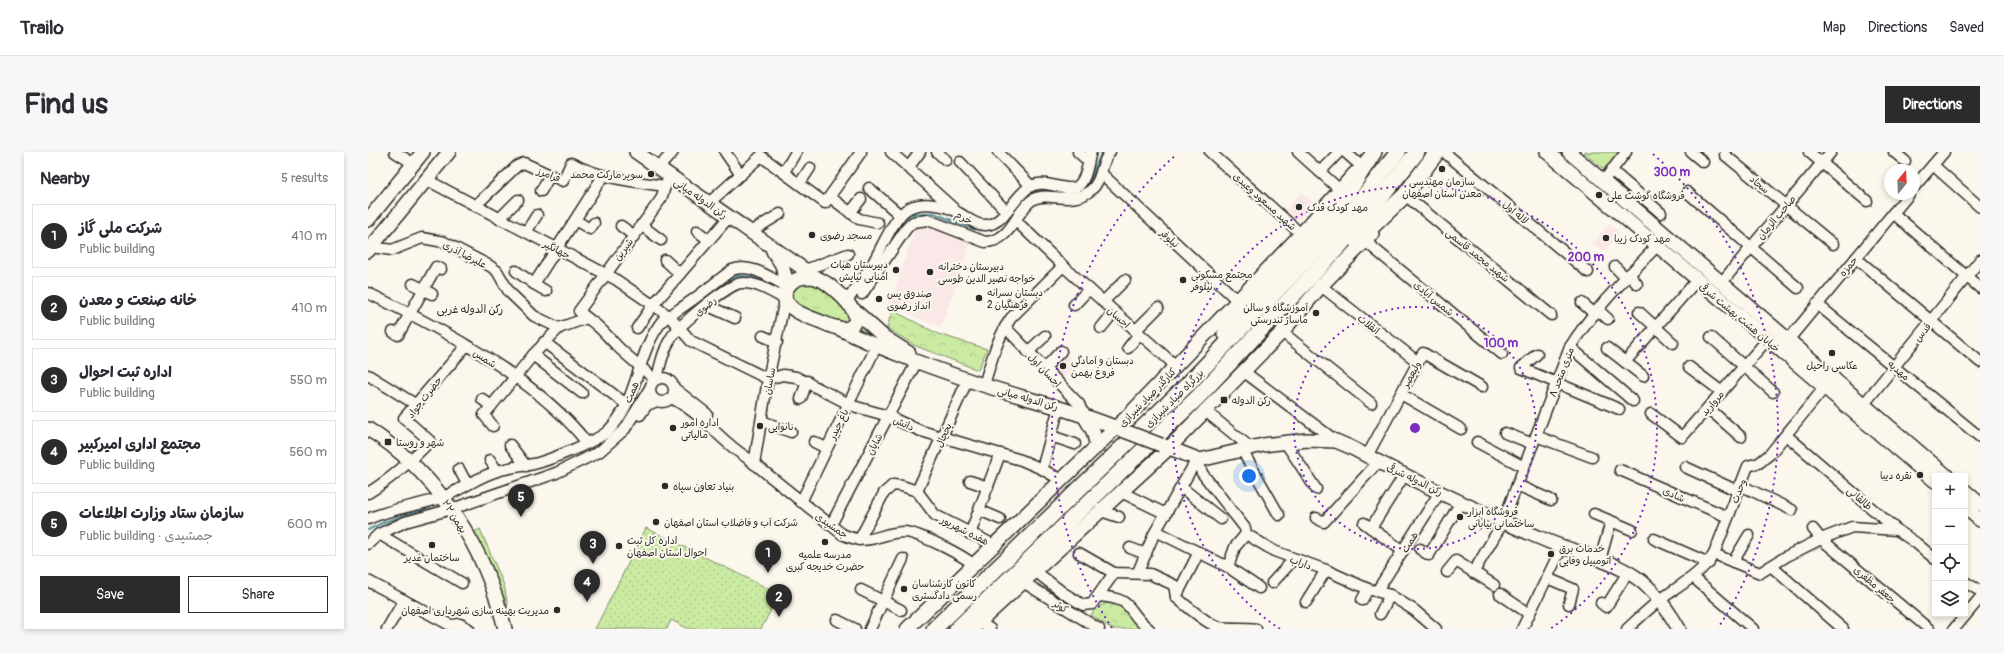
<!DOCTYPE html>
<meta charset="utf-8">
<style>
body{margin:0;font-family:Pangolin,"Playpen Sans Arabic",sans-serif;background:#f7f7f7;color:#2b2b33}
.controls{position:absolute;right:12px;bottom:12px;display:grid;overflow:hidden;border-radius:0px;box-shadow:0 2px 6px #0003}
.controls button{width:36px;height:36px;display:grid;place-items:center;padding:0;border:0;border-bottom:1px solid #e1e1e2;background:#fff;color:#2b2b33;font:20px sans-serif}
.compass{position:absolute;left:1516px;top:12px;width:36px;height:36px;border-radius:50%;background:#fff;box-shadow:0 2px 6px #0003;rotate:18deg}
.you{position:absolute;left:881px;top:324px;width:14px;height:14px;margin:-10px;border:3px solid #fff;border-radius:50%;background:#1a73e8;box-shadow:0 0 0 6px #1a73e833}
.badge{display:grid;place-items:center;width:26px;height:26px;border-radius:50%;background:#2b2b2b;color:#fff;font-size:13px;font-weight:700}
.pin{position:absolute;translate:-50% -33px;filter:drop-shadow(0 1px 2px #0008)}
.pin::after{content:'';position:absolute;top:21px;width:14px;height:12px;background:inherit;clip-path:polygon(0 0,100% 0,50% 100%)}
.list{margin:0;padding:0;list-style:none}
h2{display:flex;justify-content:space-between;align-items:center;height:52px;margin:0;padding:0 16px;font-size:17px}
h2 small{font-size:13px;font-weight:400;color:#7c7c81}
.list li{display:grid;grid-template-columns:26px 1fr auto;gap:12px;align-items:center;box-sizing:border-box;height:64px;margin:0 8px 8px;padding:0 8px;border:1px solid #e1e1e2;border-radius:0px}
.list b{display:block;font-size:15px;white-space:nowrap}
.list p{margin:0;font-size:13px;white-space:nowrap;color:#7c7c81}
.list em{font-size:13px;font-style:normal;color:#7c7c81}
.actions{display:flex;gap:8px;padding:12px 16px}
.actions a{flex:1;padding:9px 0;border:1px solid #2b2b2b;border-radius:0px;text-align:center;font-size:14px;color:#2b2b2b}
.actions .main{background:#2b2b2b;color:#fff}
.icon{flex:none;width:22px;height:22px;fill:none;stroke:currentColor;stroke-width:2;stroke-linecap:round;stroke-linejoin:round}
.map{position:relative;flex:none;width:1612px;height:477px;overflow:hidden;border-radius:0px}
header{display:flex;align-items:center;gap:24px;box-sizing:border-box;height:56px;padding:0 20px;background:#fff;border-bottom:1px solid #e1e1e2}
header strong{font-size:19px}
nav{display:flex;gap:22px;margin-inline-start:auto;font-size:14px}
.intro{display:flex;align-items:center;justify-content:space-between;box-sizing:border-box;height:96px;padding:0 24px}
h1{margin:0;font-size:28px}
.button{padding:10px 18px;border-radius:0px;background:#2b2b2b;color:#fff;font-size:14px;font-weight:700}
main{display:flex;gap:24px;padding:0 24px}
aside{flex:1;background:#fff;border-radius:0px;box-shadow:0 2px 6px #0003}
.map>svg:first-child{display:block}
.built{fill:#fae7e8}
.grass{fill:url(#grass-tufts);stroke:#7b8b67}
.forest{fill:url(#forest-crowns);stroke:#7b8b67}
.park{fill:url(#park-dots);stroke:#7b8b67}
.pitch{fill:#cbeba3;stroke:#7b8b67}
.lines{fill:none;stroke-linecap:round;stroke-linejoin:round}
.stream{stroke:#66989b;stroke-width:2.5}
.minor-casing{stroke:#2b2b2b;stroke-width:13}
.major-casing{stroke:#2b2b2b;stroke-width:16}
.highway-casing{stroke:#2b2b2b;stroke-width:18}
.minor{stroke:#fbf7ec;stroke-width:10}
.major{stroke:#fbf7ec;stroke-width:13}
.highway{stroke:#fbf7ec;stroke-width:15}
.major-bridge-casing{stroke:#2b2b2b;stroke-width:16;stroke-linecap:butt}
.major-bridge{stroke:#fbf7ec;stroke-width:13}
.ring{fill:none;stroke:#7b2cbf;stroke-width:2;stroke-dasharray:2 4}
.poi-dot{fill:#2b2b2b;stroke:#fbf7ec;stroke-width:1.5}
.labels{text-anchor:middle;stroke-width:4;stroke-linejoin:round;paint-order:stroke}
.street-label{font-size:10px;fill:#2b2b2b;stroke:#fbf7ec}
.poi-label{font-size:10px;fill:#2b2b2b;stroke:#fbf7ec;text-anchor:start}
.neighbourhood-label{font-size:11px;fill:#2b2b2b;stroke:#fbf7ec}
.centre{fill:#7b2cbf;stroke:#fbf7ec;stroke-width:2}
.ring-label{font-size:12px;text-anchor:middle;font-weight:bold;fill:#7b2cbf;stroke:#fbf7ec;stroke-width:4;stroke-linejoin:round;paint-order:stroke}
</style>
<header>
<strong>Trailo</strong>
<nav><a>Map</a><a>Directions</a><a>Saved</a></nav>
</header>
<div class="intro"><h1>Find us</h1><a class="button">Directions</a></div>
<main>
<aside>
<h2>Nearby<small>5 results</small></h2>
<ul class="list">
<li><span class="badge">1</span><div><b>شرکت ملی گاز</b><p>Public building</p></div><em>410 m</em></li>
<li><span class="badge">2</span><div><b>خانه صنعت و معدن</b><p>Public building</p></div><em>410 m</em></li>
<li><span class="badge">3</span><div><b>اداره ثبت احوال</b><p>Public building</p></div><em>550 m</em></li>
<li><span class="badge">4</span><div><b>مجتمع اداری امیرکبیر</b><p>Public building</p></div><em>560 m</em></li>
<li><span class="badge">5</span><div><b>سازمان ستاد وزارت اطلاعات</b><p>Public building · جمشیدی</p></div><em>600 m</em></li>
</ul>
<div class="actions"><a class="main">Save</a><a>Share</a></div>
</aside>
<div class="map">
<svg width="1612" height="477" viewBox="0 0 1612 477">
<defs>
<pattern id="grass-tufts" width="24" height="20" patternUnits="userSpaceOnUse"><rect width="24" height="20" fill="#cbeba3"/><path d="M3 7l-1-3M5 7V3M7 7l1-3M15 17l-1-3M17 17v-4M19 17l1-3" fill="none" stroke="#aeca8c"/></pattern>
<pattern id="forest-crowns" width="20" height="18" patternUnits="userSpaceOnUse"><rect width="20" height="18" fill="#cbeba3"/><path d="M2 6a3 3 0 1 1 6 0M12 15a3 3 0 1 1 6 0" fill="none" stroke="#aeca8c"/></pattern>
<pattern id="park-dots" width="8" height="8" patternUnits="userSpaceOnUse"><rect width="8" height="8" fill="#cbeba3"/><path d="M2 2h.1M6 6h.1" fill="none" stroke="#aeca8c" stroke-width="1.8" stroke-linecap="round"/></pattern>
</defs>
<rect width="100%" height="100%" fill="#fbf7ec"/>
<filter id="ink" filterUnits="userSpaceOnUse"><feTurbulence type="fractalNoise" baseFrequency=".025" numOctaves="2"/><feDisplacementMap in="SourceGraphic" scale="8" xChannelSelector="R" yChannelSelector="G"/><feConvolveMatrix kernelMatrix="1 2 1 2 8 2 1 2 1" color-interpolation-filters="sRGB"/></filter>
<g filter="url(#ink)">
<g class="built">
<polygon points="934,40 946,51 928,70 917,59"/>
<polygon points="1241,72 1252,81 1236,100 1225,92"/>
<polygon points="562,73 603,90 573,175 519,153 526,141 547,77 553,74"/>
<polygon points="697,201 708,212 693,228 682,217"/>
</g>
<polygon class="grass" points="444,125 534,197 423,155 420,135"/>
<g class="forest">
<polygon points="524,158 570,182 619,197 610,218 548,194 519,176"/>
<polygon points="112,377 136,433 140,454 136,455 104,381"/>
<polygon points="741,450 753,455 773,477 744,477 723,463 728,456"/>
</g>
<polygon class="park" points="278,376 411,442 393,477 321,477 303,468 299,477 227,477"/>
<polygon class="pitch" points="1215,0 1254,0 1238,19"/>
<g class="lines">
<g class="stream">
<polyline points="718,37 734,0"/>
<path d="M628,74C640,70 654,50 665,40H675"/>
<polyline points="529,80 541,62 565,61 606,77 622,77"/>
<polyline points="401,133 409,136"/>
<polyline points="343,143 369,124 383,125 394,130"/>
<polyline points="311,170 322,160"/>
<polyline points="92,349 142,332"/>
<polyline points="0,378 14,371 61,355"/>
</g>
<g class="minor-casing">
<g id="minor">
<polyline points="27,0 46,12"/>
<polyline points="357,0 373,23"/>
<polyline points="523,0 585,56"/>
<polyline points="569,0 578,8"/>
<polyline points="630,0 663,34"/>
<polyline points="710,0 720,9"/>
<polyline points="842,0 933,82"/>
<polyline points="930,0 972,38"/>
<polyline points="977,0 993,14"/>
<polyline points="1076,0 1220,120"/>
<polyline points="1323,0 1335,10"/>
<polyline points="1441,0 1499,49"/>
<polyline points="1526,0 1537,9"/>
<polyline points="1357,3 1465,92"/>
<polyline points="393,4 457,51 493,0"/>
<polyline points="592,10 638,59"/>
<polyline points="1565,13 1612,55"/>
<polyline points="290,16 305,0"/>
<polyline points="540,16 552,0"/>
<polyline points="1243,18 1293,61"/>
<polyline points="416,20 428,0"/>
<polyline points="952,20 971,0"/>
<polyline points="734,22 870,149"/>
<polyline points="1240,23 1258,0"/>
<polyline points="59,28 247,127 301,164 323,189 400,227 415,223 428,225 485,254 517,263 553,279 653,308 674,317 693,328"/>
<polyline points="432,31 442,16"/>
<polyline points="1546,35 1576,0"/>
<polyline points="501,36 532,63"/>
<polyline points="173,39 182,23"/>
<polyline points="1319,40 1430,136"/>
<polyline points="1037,43 1183,163"/>
<polyline points="462,45 491,67 510,71"/>
<polyline points="341,51 393,4"/>
<path d="M107,54L149,14L156,11L195,29L203,11C235,27 262,29 297,34"/>
<polyline points="482,61 493,47"/>
<polyline points="1525,61 1612,136"/>
<polyline points="131,67 150,48"/>
<polyline points="207,68 222,77 226,71"/>
<polyline points="648,69 695,114 808,214"/>
<polyline points="273,73 293,88"/>
<polyline points="253,74 265,83"/>
<polyline points="329,79 341,88"/>
<polyline points="158,80 169,63"/>
<polyline points="382,80 412,62"/>
<polyline points="998,90 1134,202"/>
<path d="M3,95L24,98L54,86L76,90L122,114L129,119L141,140L166,164L191,176L219,166C232,174 239,184 249,194C261,206 275,216 287,228"/>
<polyline points="1488,106 1612,210"/>
<polyline points="297,108 312,122"/>
<polyline points="1247,115 1258,126"/>
<polyline points="437,118 480,102"/>
<polyline points="148,119 166,132"/>
<polyline points="1261,122 1269,132"/>
<polyline points="1354,130 1463,0"/>
<polyline points="45,132 64,142"/>
<polyline points="953,134 1050,210"/>
<polyline points="178,139 166,132 235,24"/>
<path d="M0,141C72,176 170,227 219,291"/>
<path d="M494,142L538,77L545,70L560,68L617,90C644,89 647,60 664,48C678,38 704,55 723,38C735,28 732,11 742,0"/>
<path d="M479,149C488,136 498,123 506,109C514,95 527,63 541,56C556,49 578,53 591,61C600,66 608,74 618,73C637,72 647,42 663,34C678,26 699,42 710,34C719,27 720,9 723,0"/>
<polyline points="735,150 757,128"/>
<polyline points="1214,151 1227,162"/>
<polyline points="1449,152 1612,285"/>
<polyline points="338,153 367,166"/>
<polyline points="706,153 721,137"/>
<polyline points="1230,158 1240,167"/>
<polyline points="1271,160 1305,191"/>
<polyline points="219,166 211,159 293,47 299,29"/>
<polyline points="637,175 706,247 711,252 715,262"/>
<polyline points="269,176 285,153 361,65"/>
<polyline points="733,176 746,160"/>
<polyline points="767,179 790,156"/>
<polyline points="25,180 30,183 68,115 73,117"/>
<polyline points="914,180 1003,251"/>
<polyline points="395,184 409,190"/>
<polyline points="1343,185 1405,240"/>
<polyline points="1421,187 1541,42"/>
<polyline points="176,190 258,252"/>
<polyline points="1202,195 1265,249"/>
<polyline points="760,196 771,182"/>
<polyline points="1239,196 1275,224"/>
<polyline points="660,200 677,184"/>
<polyline points="1169,202 1153,216 1251,257"/>
<polyline points="165,203 214,241"/>
<polyline points="1257,210 1329,128"/>
<polyline points="1321,215 1354,240"/>
<polyline points="676,217 693,199"/>
<polyline points="875,219 968,289"/>
<polyline points="0,223 47,252"/>
<circle cx="294" cy="238" r="12"/>
<path d="M289,227C292,213 295,199 303,186C310,174 361,131 374,131C389,130 405,141 417,147L400,227L386,312"/>
<path d="M616,233C623,210 629,186 643,166L695,114"/>
<polyline points="306,236 339,262"/>
<polyline points="1033,242 1093,277"/>
<path d="M303,246C333,260 351,288 378,305L474,382C504,396 510,380 537,380C551,381 597,404 607,414"/>
<polyline points="114,247 123,254"/>
<polyline points="433,247 439,229"/>
<polyline points="1496,252 1612,108"/>
<polyline points="1340,256 1373,285"/>
<polyline points="836,258 883,296"/>
<polyline points="1283,262 1314,285 1399,188"/>
<polyline points="272,263 279,253 289,249"/>
<polyline points="394,269 423,280"/>
<polyline points="125,274 116,263 165,203 191,176"/>
<polyline points="1137,281 1165,292"/>
<polyline points="1418,283 1529,378 1548,391 1567,407"/>
<polyline points="683,284 707,292"/>
<polyline points="1168,284 1224,305"/>
<polyline points="446,290 458,296"/>
<polyline points="917,290 948,337"/>
<polyline points="1109,290 1156,315"/>
<polyline points="142,293 158,314"/>
<polyline points="874,298 911,363"/>
<polyline points="999,304 1055,201 1114,235"/>
<polyline points="829,307 834,321 877,376 878,382 906,399 958,418 1000,437 1022,443 1046,458 1068,477"/>
<polyline points="122,308 129,319"/>
<polyline points="1317,315 1370,339"/>
<polyline points="91,317 99,332"/>
<polyline points="674,317 691,255"/>
<polyline points="1252,318 1360,365"/>
<polyline points="602,329 620,335"/>
<polyline points="1149,333 1183,348"/>
<polyline points="1372,333 1424,358"/>
<polyline points="813,335 853,367"/>
<polyline points="549,339 600,227"/>
<polyline points="753,340 798,362"/>
<path d="M0,341C23,327 43,309 62,289L36,266L98,194"/>
<polyline points="433,350 508,195"/>
<polyline points="611,358 632,367"/>
<polyline points="733,359 751,365"/>
<polyline points="1226,362 1243,369"/>
<polyline points="948,366 956,370 1011,309"/>
<path d="M0,367C24,356 51,354 75,345C95,337 112,323 133,318C144,315 155,314 166,312C182,308 229,289 240,279C271,249 268,200 295,168C299,164 305,162 310,158C329,146 346,131 364,118C382,110 404,127 420,135"/>
<polyline points="996,371 1035,399"/>
<polyline points="463,373 548,211"/>
<polyline points="1003,376 1037,322"/>
<polyline points="1445,377 1453,387 1561,477"/>
<polyline points="788,379 860,415 867,395 878,382"/>
<polyline points="11,382 94,431"/>
<polyline points="602,382 632,302"/>
<polyline points="1286,387 1341,411"/>
<polyline points="491,388 516,341 525,333 534,334 549,339 567,363 628,394"/>
<polyline points="0,392 11,382 37,370 84,357 188,321 231,300 257,277 282,236"/>
<polyline points="762,396 778,402"/>
<polyline points="1052,397 1061,403 1093,350"/>
<path d="M711,401L746,421L782,422L806,433L808,445C816,452 842,474 851,475C863,477 876,475 888,477"/>
<polyline points="1346,402 1392,421 1419,404 1453,387 1484,375 1529,378"/>
<polyline points="1232,408 1243,369 1264,378"/>
<polyline points="1365,410 1381,383"/>
<polyline points="1403,414 1475,477"/>
<polyline points="860,415 891,436"/>
<polyline points="667,419 694,440 715,453 724,452 746,421"/>
<polyline points="770,420 786,382 829,307"/>
<polyline points="1079,420 1088,409 1126,433"/>
<path d="M1105,421L1135,370L1202,195C1226,157 1258,126 1289,94"/>
<polyline points="1179,426 1205,437 1201,452"/>
<polyline points="1326,426 1385,477"/>
<polyline points="0,429 82,473 92,472 101,477"/>
<polyline points="655,430 731,477"/>
<polyline points="1597,430 1612,439"/>
<polyline points="904,431 926,407"/>
<polyline points="493,438 533,458"/>
<polyline points="1009,439 1072,340"/>
<polyline points="1132,442 1161,462"/>
<path d="M730,444C769,447 756,458 781,477"/>
<polyline points="808,445 831,400"/>
<polyline points="994,448 1000,437"/>
<polyline points="938,450 958,418"/>
<polyline points="1233,451 1238,455 1260,420"/>
<polyline points="1012,462 1022,443"/>
<polyline points="469,468 487,477"/>
<polyline points="611,470 622,477"/>
<polyline points="19,477 36,448"/>
<polyline points="502,477 535,407"/>
<polyline points="1154,477 1194,395"/>
<path d="M1259,477C1270,467 1280,457 1292,448C1312,433 1332,423 1346,402L1380,314L1391,311L1402,302L1457,235"/>
<polyline points="1586,477 1612,446"/>
</g>
</g>
<g class="major-casing">
<g id="major">
<polyline points="268,0 450,127"/>
<polyline points="1179,0 1567,329"/>
<polyline points="1201,0 1579,324"/>
<polyline points="0,68 55,0"/>
<polyline points="0,99 81,0"/>
<polyline points="405,99 414,113 420,135"/>
<path d="M437,125C440,125 445,125 449,126C460,130 492,157 487,170C485,173 483,175 480,176C471,179 459,172 451,169C438,164 409,155 419,136C423,129 429,126 437,125Z"/>
<polyline points="485,157 516,185 541,201"/>
<path d="M468,175C516,199 565,216 615,233C662,248 709,259 754,278"/>
<polyline points="715,262 725,279 729,295"/>
<path d="M0,277C71,322 118,397 137,477"/>
<path d="M794,293L832,308L895,293L939,288L968,289L982,295C1046,329 1111,360 1177,388C1207,401 1242,407 1269,426C1286,438 1300,458 1311,477"/>
<polyline points="1597,339 1612,352"/>
<polyline points="1597,355 1612,368"/>
<polyline points="539,477 759,265 933,82 987,21"/>
<polyline points="604,477 801,296 914,180 953,134 1004,82"/>
</g>
</g>
<g class="highway-casing">
<g id="highway">
<polyline points="989,89 1037,43 1069,0"/>
<polyline points="857,182 869,166 956,70 981,39 1006,0"/>
<polyline points="566,477 819,233 980,64 1030,0"/>
<polyline points="589,477 830,245 992,72 1049,0"/>
</g>
</g>
<use href="#minor" class="minor"/>
<use href="#major" class="major"/>
<use href="#highway" class="highway"/>
<g class="major-bridge-casing">
<polyline id="major-bridge" points="754,278 793,293"/>
</g>
<use href="#major-bridge" class="major-bridge"/>
</g>
</g>
<g class="ring">
<circle cx="1047" cy="276" r="121"/>
<path d="M912 477A242 242 0 1 1 1182 477"/>
<path d="M744 476A363 363 0 0 1 809 2M1285 2A363 363 0 0 1 1350 476"/>
</g>
<g class="poi-dot">
<circle cx="1074" cy="17" r="4"/>
<circle cx="283" cy="22" r="4"/>
<circle cx="1231" cy="43" r="4"/>
<circle cx="931" cy="55" r="4"/>
<circle cx="444" cy="83" r="4"/>
<circle cx="1238" cy="86" r="4"/>
<circle cx="528" cy="118" r="4"/>
<circle cx="562" cy="120" r="4"/>
<circle cx="815" cy="128" r="4"/>
<circle cx="611" cy="146" r="4"/>
<circle cx="511" cy="147" r="4"/>
<circle cx="948" cy="161" r="4"/>
<circle cx="1464" cy="201" r="4"/>
<circle cx="695" cy="214" r="4"/>
<rect x="852" y="244" width="8" height="8" rx="2"/>
<circle cx="392" cy="274" r="4"/>
<circle cx="305" cy="276" r="4"/>
<rect x="16" y="286" width="8" height="8" rx="2"/>
<circle cx="1552" cy="323" r="4"/>
<circle cx="297" cy="334" r="4"/>
<circle cx="1092" cy="365" r="4"/>
<circle cx="288" cy="370" r="4"/>
<circle cx="457" cy="390" r="4"/>
<circle cx="64" cy="393" r="4"/>
<circle cx="251" cy="394" r="4"/>
<circle cx="1183" cy="402" r="4"/>
<circle cx="536" cy="437" r="4"/>
<circle cx="189" cy="458" r="4"/>
</g>
<g class="labels">
<g class="street-label">
<text transform="translate(181 22) rotate(21)" y="4">فرامرز</text>
<text transform="translate(1392 32) rotate(40)" y="4">سجاد</text>
<text transform="translate(333 46) rotate(35)" y="4">رکن الدوله میانی</text>
<text transform="translate(897 49) rotate(42)" y="4">شهید مسعود وعیدی</text>
<text transform="translate(1148 60) rotate(40)" y="4">لاله اول</text>
<text transform="translate(596 65) rotate(28)" y="4">خرم</text>
<text transform="translate(1408 65) rotate(-50)" y="4">صاحب الزمان</text>
<text transform="translate(802 86) rotate(43)" y="4">نیلوفر</text>
<text transform="translate(189 97) rotate(27)" y="4">جهانگیر</text>
<text transform="translate(255 97) rotate(-53)" y="4">شیرین</text>
<text transform="translate(97 102) rotate(27)" y="4">علیرضا آذری</text>
<text transform="translate(1110 103) rotate(39)" y="4">شهید محمد قاسمی</text>
<text transform="translate(1480 114) rotate(-50)" y="4">حمزه</text>
<text transform="translate(1066 146) rotate(40)" y="4">شمس آبادی</text>
<text transform="translate(337 154) rotate(-39)" y="4">رضوی</text>
<text transform="translate(751 165) rotate(42)" y="4">احسان</text>
<text transform="translate(1372 165) rotate(40)" y="4">خیابان هشت بهشت شرقی</text>
<text transform="translate(1001 172) rotate(38)" y="4">انقلاب</text>
<text transform="translate(1554 180) rotate(-51)" y="4">قدس</text>
<text transform="translate(117 206) rotate(33)" y="4">شمس</text>
<text transform="translate(677 218) rotate(46)" y="4">احسان اول</text>
<text transform="translate(1531 218) rotate(40)" y="4">مهدیه</text>
<text transform="translate(1193 220) rotate(-69)" y="4">۸ متری متحد</text>
<text transform="translate(1043 222) rotate(-61)" y="4">ولیعصر</text>
<text transform="translate(401 229) rotate(-79)" y="4">ساسان</text>
<text transform="translate(263 240) rotate(-67)" y="4">همت</text>
<text transform="translate(56 245) rotate(-52)" y="4">حضرت جواد</text>
<text transform="translate(779 245) rotate(-46)" y="4">کنارگذر صیاد شیرازی</text>
<text transform="translate(660 246) rotate(16)" y="4">رکن الدوله میانی</text>
<text transform="translate(806 246) rotate(-45)" y="4">بزرگراه صیاد شیرازی</text>
<text transform="translate(1344 251) rotate(-49)" y="4">مروارید</text>
<text transform="translate(536 271) rotate(24)" y="4">دانش</text>
<text transform="translate(470 272) rotate(-64)" y="4">باغ حیدر</text>
<text transform="translate(575 283) rotate(-66)" y="4">یخچال</text>
<text transform="translate(506 292) rotate(-62)" y="4">شایان</text>
<text transform="translate(1047 327) rotate(26)" y="4">رکن الدوله شرقی</text>
<text transform="translate(1370 339) rotate(-69)" y="4">وحدت</text>
<text transform="translate(1306 342) rotate(24)" y="4">شادی</text>
<text transform="translate(1492 346) rotate(41)" y="4">طالقانی</text>
<text transform="translate(87 364) rotate(58)" y="4">۲۲ بهمن</text>
<text transform="translate(464 373) rotate(35)" y="4">جمشیدی</text>
<text transform="translate(597 378) rotate(27)" y="4">هفده شهریور</text>
<text transform="translate(1041 390) rotate(-58)" y="4">همت</text>
<text transform="translate(933 410) rotate(20)" y="4">داراب</text>
<text transform="translate(1507 432) rotate(40)" y="4">جعفر مظفری</text>
<text transform="translate(693 454) rotate(32)" y="4">کوثر</text>
</g>
<g class="poi-label">
<text x="275" y="26" text-anchor="end">سوپر مارکت محمد</text>
<text x="1074" y="33" text-anchor="middle">سازمان مهندسی<tspan x="1074" dy="12">معدن استان اصفهان</tspan></text>
<text x="1239" y="47">فروشگاه گوشت علی</text>
<text x="939" y="59">مهد کودک فدک</text>
<text x="452" y="87">مسجد رضوی</text>
<text x="1246" y="90">مهد کودک زیبا</text>
<text x="520" y="116" text-anchor="end">دبیرستان هیات<tspan x="520" dy="12">امنایی نیایش</tspan></text>
<text x="570" y="118">دبیرستان دخترانه<tspan x="570" dy="12">خواجه نصیر الدین طوسی</tspan></text>
<text x="823" y="126">مجتمع مسکونی<tspan x="823" dy="12">نیلوفر</tspan></text>
<text x="619" y="144">دبستان پسرانه<tspan x="619" dy="12">فرهنگیان 2</tspan></text>
<text x="519" y="145">صندوق پس<tspan x="519" dy="12">انداز رضوی</tspan></text>
<text x="940" y="159" text-anchor="end">آموزشگاه و سالن<tspan x="940" dy="12">ماساژ تندرستی</tspan></text>
<text x="703" y="212">دبستان و آمادگی<tspan x="703" dy="12">فروغ بهمن</tspan></text>
<text x="1464" y="217" text-anchor="middle">عکاسی راحیل</text>
<text x="864" y="252">رکن الدوله</text>
<text x="313" y="274">اداره امور<tspan x="313" dy="12">مالیاتی</tspan></text>
<text x="400" y="278">نانوایی</text>
<text x="28" y="294">شهر و روستا</text>
<text x="1544" y="327" text-anchor="end">نقره دیبا</text>
<text x="305" y="338">بنیاد تعاون سپاه</text>
<text x="1100" y="363">فروشگاه ابزار<tspan x="1100" dy="12">ساختمانی بیابانی</tspan></text>
<text x="296" y="374">شرکت آب و فاضلاب استان اصفهان</text>
<text x="259" y="392">اداره کل ثبت<tspan x="259" dy="12">احوال استان اصفهان</tspan></text>
<text x="1191" y="400">خدمات برق<tspan x="1191" dy="12">اتومبیل وفایی</tspan></text>
<text x="457" y="406" text-anchor="middle">مدرسه علمیه<tspan x="457" dy="12">حضرت خدیجه کبری</tspan></text>
<text x="64" y="409" text-anchor="middle">ساختمان غدیر</text>
<text x="544" y="435">کانون کارشناسان<tspan x="544" dy="12">رسمی دادگستری</tspan></text>
<text x="181" y="462" text-anchor="end">مدیریت بهینه سازی شهرداری اصفهان</text>
</g>
<g class="neighbourhood-label">
<text x="102" y="161">رکن الدوله غربی</text>
</g>
</g>
<circle cx="1047" cy="276" r="6" class="centre"/>
<g class="ring-label">
<text x="1304" y="24">300 m</text>
<text x="1218" y="109">200 m</text>
<text x="1133" y="195">100 m</text>
</g>
</svg>
<div class="controls">
<button>+</button>
<button>−</button>
<button><svg class="icon" aria-label="locate" viewBox="0 0 24 24"><circle cx="12" cy="12" r="6"/><path d="M12 2v4M12 18v4M2 12h4M18 12h4"/></svg></button>
<button><svg class="icon" aria-label="layers" viewBox="0 0 24 24"><path d="M12 4l9 5-9 5-9-5zM3 14l9 5 9-5"/></svg></button>
</div>
<svg class="compass" viewBox="-18 -18 36 36"><path d="M0-13l5 13h-10z" fill="#e53935"/><path d="M0 13l5-13h-10z" fill="#7c7c81"/></svg>
<div class="you"></div>
<div class="pin badge" style="left:400px;top:421px">1</div>
<div class="pin badge" style="left:411px;top:465px">2</div>
<div class="pin badge" style="left:225px;top:412px">3</div>
<div class="pin badge" style="left:219px;top:450px">4</div>
<div class="pin badge" style="left:153px;top:365px">5</div>
</div>
</main>
